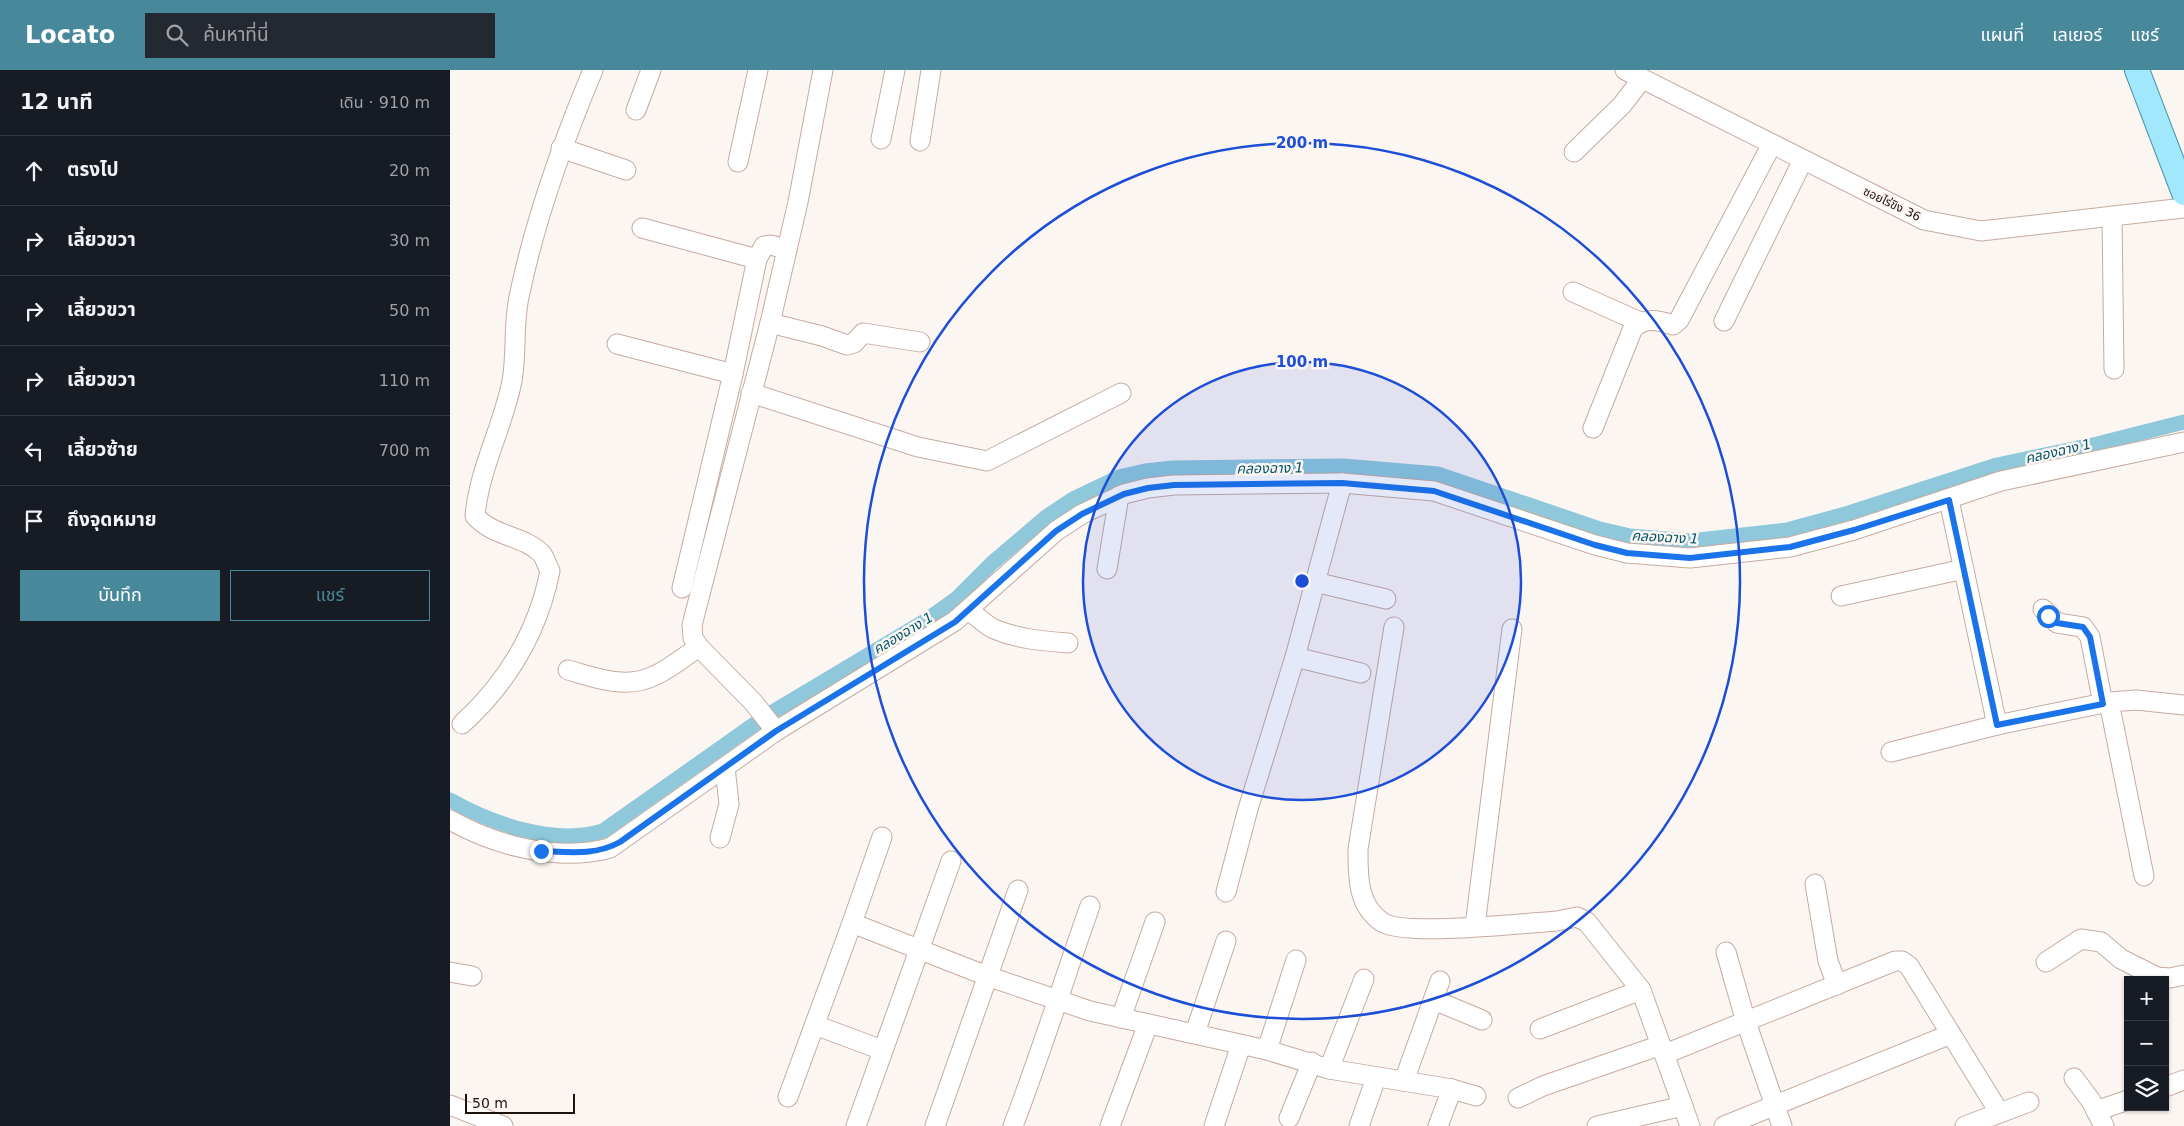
<!DOCTYPE html>
<html lang="th">
<meta charset="utf-8">
<style>
body{margin:0;font-family:"DejaVu Sans","Noto Sans Thai",sans-serif;background:#242831;color:#f1f3f6}
.controls{position:absolute;right:15px;bottom:15px;display:grid;overflow:hidden;border-radius:0px;box-shadow:0 1px 4px #0004}
.controls button{width:45px;height:45px;display:grid;place-items:center;padding:0;border:0;border-bottom:1px solid #363941;background:#171b24;color:#f1f3f6;font:25px sans-serif}
.scale{position:absolute;left:15px;bottom:12px;width:110px;box-sizing:border-box;padding-left:5px;border:2px solid #1d130e;border-top:0;font-size:14px;line-height:18px;white-space:nowrap;color:#1d130e;-webkit-text-stroke:4px #fcf6f3;paint-order:stroke}
.stop{position:absolute;width:15px;height:15px;margin:-11px;border:4px solid #1a73e8;border-radius:50%;background:#fff}
.stop.end{background:#1a73e8;border-color:#fff;box-shadow:0 1px 5px #0008}
.list{margin:0;padding:0;list-style:none}
h2{display:flex;justify-content:space-between;align-items:center;height:65px;margin:0;padding:0 20px;font-size:21px}
h2 small{font-size:16px;font-weight:400;color:#9ea1a6}
.list li{display:grid;grid-template-columns:32px 1fr auto;gap:15px;align-items:center;box-sizing:border-box;height:70px;padding:0 20px;border-top:1px solid #363941}
.list b{display:block;font-size:19px;white-space:nowrap}
.list em{font-size:16px;font-style:normal;color:#9ea1a6}
.actions{display:flex;gap:10px;padding:15px 20px}
.actions a{flex:1;padding:11px 0;border:1px solid #47889a;border-radius:0px;text-align:center;font-size:18px;color:#47889a}
.actions .main{background:#47889a;color:#fff}
.icon{flex:none;width:28px;height:28px;fill:none;stroke:currentColor;stroke-width:2;stroke-linecap:round;stroke-linejoin:round}
.map{position:relative;flex:none;width:1734px;height:1056px;overflow:hidden}
header{display:flex;align-items:center;gap:30px;box-sizing:border-box;height:70px;padding:0 25px;background:#47889a;color:#fff}
header strong{font-size:24px}
nav{display:flex;gap:28px;margin-inline-start:auto;font-size:18px}
.search{width:350px;height:45px;background:#242831;display:flex;align-items:center;gap:12px;box-sizing:border-box;padding:0 18px;border-radius:0px;color:#9ea1a6;font-size:19px}
main{display:flex}
aside{flex:1;background:#171b24}
.map>svg:first-child{display:block}
.lines{fill:none;stroke-linecap:round;stroke-linejoin:round}
.canal{stroke:#8ec8da;stroke-width:15}
.minor-casing{stroke:#c7ab9e;stroke-width:21}
.major-casing{stroke:#4a94a7;stroke-width:26}
.minor{stroke:#fff;stroke-width:19}
.major{stroke:#a1e8fc;stroke-width:24}
.route{stroke:#1a73e8;stroke-width:6}
.ring{fill:none;stroke:#1d4ed8;stroke-width:2.5}
.labels{text-anchor:middle;stroke-width:5;stroke-linejoin:round;paint-order:stroke}
.street-label{font-size:12px;fill:#1d130e;stroke:#fcf6f3}
.water-label{font-size:14px;font-style:italic;fill:#005669;stroke:#fcf6f3}
.centre{fill:#1d4ed8;stroke:#fcf6f3;stroke-width:2.5}
.ring-label{font-size:15px;text-anchor:middle;font-weight:bold;fill:#1d4ed8;stroke:#fcf6f3;stroke-width:5;stroke-linejoin:round;paint-order:stroke}
</style>
<header>
<strong>Locato</strong>
<div class="search"><svg class="icon" aria-label="search" viewBox="0 0 24 24"><circle cx="10" cy="10" r="6"/><path d="M15 15l6 6"/></svg>ค้นหาที่นี่</div>
<nav><a>แผนที่</a><a>เลเยอร์</a><a>แชร์</a></nav>
</header>
<main>
<aside>
<h2>12 นาที<small>เดิน · 910 m</small></h2>
<ul class="list">
<li><svg class="icon" aria-label="ahead" viewBox="0 0 24 24"><path d="M12 20V5M6 11l6-6 6 6"/></svg><div><b>ตรงไป</b></div><em>20 m</em></li>
<li><svg class="icon" aria-label="right" viewBox="0 0 24 24"><path d="M7 20v-9h11M14 6l5 5-5 5"/></svg><div><b>เลี้ยวขวา</b></div><em>30 m</em></li>
<li><svg class="icon" aria-label="right" viewBox="0 0 24 24"><path d="M7 20v-9h11M14 6l5 5-5 5"/></svg><div><b>เลี้ยวขวา</b></div><em>50 m</em></li>
<li><svg class="icon" aria-label="right" viewBox="0 0 24 24"><path d="M7 20v-9h11M14 6l5 5-5 5"/></svg><div><b>เลี้ยวขวา</b></div><em>110 m</em></li>
<li><svg class="icon" aria-label="left" viewBox="0 0 24 24"><path d="M17 20v-9H6M10 6l-5 5 5 5"/></svg><div><b>เลี้ยวซ้าย</b></div><em>700 m</em></li>
<li><svg class="icon" aria-label="arrive" viewBox="0 0 24 24"><path d="M6 21V4h12l-3 4 3 4H6"/></svg><div><b>ถึงจุดหมาย</b></div></li>
</ul>
<div class="actions"><a class="main">บันทึก</a><a>แชร์</a></div>
</aside>
<div class="map">
<svg width="1734" height="1056" viewBox="0 0 1734 1056">
<rect width="100%" height="100%" fill="#fcf6f3"/>
<g class="lines">
<path class="canal" d="M0,730C43,754 104,776 153,761L316,646L475,551L507,528L542,493L596,447L623,429L669,407L695,401L723,398L803,397L893,396L988,404L1150,459L1180,466L1240,471L1337,460L1399,443L1547,395L1647,374L1734,352"/>
<g class="minor-casing">
<g id="minor">
<polyline points="1175,0 1474,150 1531,161 1734,138"/>
<polyline points="186,40 201,0"/>
<polyline points="431,69 445,0"/>
<polyline points="470,71 481,0"/>
<polyline points="111,78 176,100"/>
<polyline points="1124,82 1172,35 1192,9"/>
<polyline points="288,92 308,0"/>
<polyline points="1662,146 1664,299"/>
<polyline points="192,158 307,189"/>
<polyline points="1123,222 1190,252"/>
<polyline points="1274,251 1353,90"/>
<polyline points="320,253 372,266 397,275 404,273 413,263 470,272"/>
<polyline points="167,274 283,304"/>
<polyline points="301,323 468,377 537,391 671,323"/>
<path d="M1143,358L1183,258C1196,247 1208,250 1223,255L1229,250L1322,74"/>
<polyline points="1499,430 1547,655 1659,632 1686,630 1734,635"/>
<polyline points="657,499 669,426"/>
<polyline points="865,512 936,529"/>
<polyline points="232,518 283,304 307,189 314,176 320,175 337,179"/>
<polyline points="1391,526 1514,499"/>
<polyline points="1593,539 1607,553 1633,557 1640,567 1653,634"/>
<path d="M518,540C527,546 535,555 544,559C568,569 592,571 618,573"/>
<path d="M944,557L908,779C908,806 907,835 932,852C953,867 1076,853 1107,851L1127,847L1137,852L1191,920L1240,1056"/>
<polyline points="845,587 911,603"/>
<path d="M118,600C147,608 177,620 206,605C221,598 235,586 249,577"/>
<polyline points="1659,632 1694,806"/>
<path d="M12,654C57,613 88,561 100,501C97,496 95,487 91,483C72,465 44,467 25,446C29,399 53,357 62,311C67,283 63,255 69,227C85,149 112,74 143,0"/>
<polyline points="326,661 303,632 249,577 243,568 242,555 320,253 348,132 373,0"/>
<polyline points="1441,682 1547,655"/>
<path d="M0,750C46,776 108,792 160,778L326,661L505,551L606,461L632,444L674,424L698,418L724,415L892,413L984,421L1145,475L1177,483L1240,488L1340,477L1404,460L1551,411L1734,372"/>
<polyline points="432,767 402,853 537,906 640,941 817,980 879,999 1002,1019 1026,1026"/>
<polyline points="270,768 279,734 275,697"/>
<polyline points="1365,814 1378,891 1387,915"/>
<polyline points="776,822 798,739 845,587 892,413"/>
<polyline points="1025,856 1062,559"/>
<polyline points="1276,882 1296,952 1332,1056"/>
<polyline points="1596,892 1631,869 1651,872 1671,889 1707,907 1720,908 1734,905"/>
<polyline points="0,902 22,906"/>
<polyline points="984,930 1032,950"/>
<polyline points="671,948 705,852"/>
<polyline points="365,955 432,980"/>
<polyline points="1090,959 1191,920"/>
<polyline points="745,963 776,871"/>
<polyline points="817,980 846,890"/>
<polyline points="1215,984 1445,891 1452,891 1459,896 1549,1042"/>
<polyline points="879,999 914,909"/>
<polyline points="1624,1008 1641,1031 1654,1056"/>
<polyline points="954,1011 990,911"/>
<polyline points="1715,1017 1734,1010"/>
<polyline points="338,1027 402,853"/>
<polyline points="1068,1028 1093,1016 1211,975"/>
<polyline points="0,1035 53,1056"/>
<polyline points="1646,1041 1678,1030"/>
<polyline points="839,1048 862,992"/>
<polyline points="406,1056 501,791"/>
<polyline points="485,1056 568,820"/>
<path d="M563,1056C591,983 614,909 640,836"/>
<polyline points="660,1056 698,954"/>
<polyline points="764,1056 791,975"/>
<polyline points="909,1056 926,1008"/>
<polyline points="988,1056 1002,1019"/>
<polyline points="1147,1056 1233,1036"/>
<polyline points="1274,1056 1501,964"/>
<polyline points="1515,1056 1579,1032"/>
</g>
</g>
<g class="major-casing">
<polyline id="major" points="1687,0 1734,123"/>
</g>
<use href="#minor" class="minor"/>
<use href="#major" class="major"/>
</g>
<g class="lines">
<path class="route" d="M91,781C118,782 145,786 170,772L326,661L505,552L606,461L632,444L674,424L698,418L724,415L892,413L984,421L1145,475L1177,483L1240,488L1340,477L1404,460L1499,430L1547,655L1653,634L1640,567L1633,557L1607,553L1598,546"/>
</g>
<circle cx="852" cy="511" r="219" fill="#1d4ed8" fill-opacity=".12"/>
<g class="ring">
<circle cx="852" cy="511" r="219"/>
<circle cx="852" cy="511" r="438"/>
</g>
<g class="labels">
<g class="street-label">
<text transform="translate(1442 134) rotate(26)" y="4">ซอยไร่ขิง 36</text>
</g>
<g class="water-label">
<text transform="translate(1608 381) rotate(-13)" y="5">คลองฉาง 1</text>
<text transform="translate(820 398) rotate(-1)" y="5">คลองฉาง 1</text>
<text transform="translate(1215 467) rotate(3)" y="5">คลองฉาง 1</text>
<text transform="translate(453 563) rotate(-31)" y="5">คลองฉาง 1</text>
</g>
</g>
<circle cx="852" cy="511" r="8" class="centre"/>
<g class="ring-label">
<text x="852" y="78">200 m</text>
<text x="852" y="297">100 m</text>
</g>
</svg>
<div class="controls">
<button>+</button>
<button>−</button>
<button><svg class="icon" aria-label="layers" viewBox="0 0 24 24"><path d="M12 4l9 5-9 5-9-5zM3 14l9 5 9-5"/></svg></button>
</div>
<div class="scale">50 m</div>
<div class="stop" style="left:1598px;top:546px"></div>
<div class="stop end" style="left:91px;top:781px"></div>
</div>
</main>
